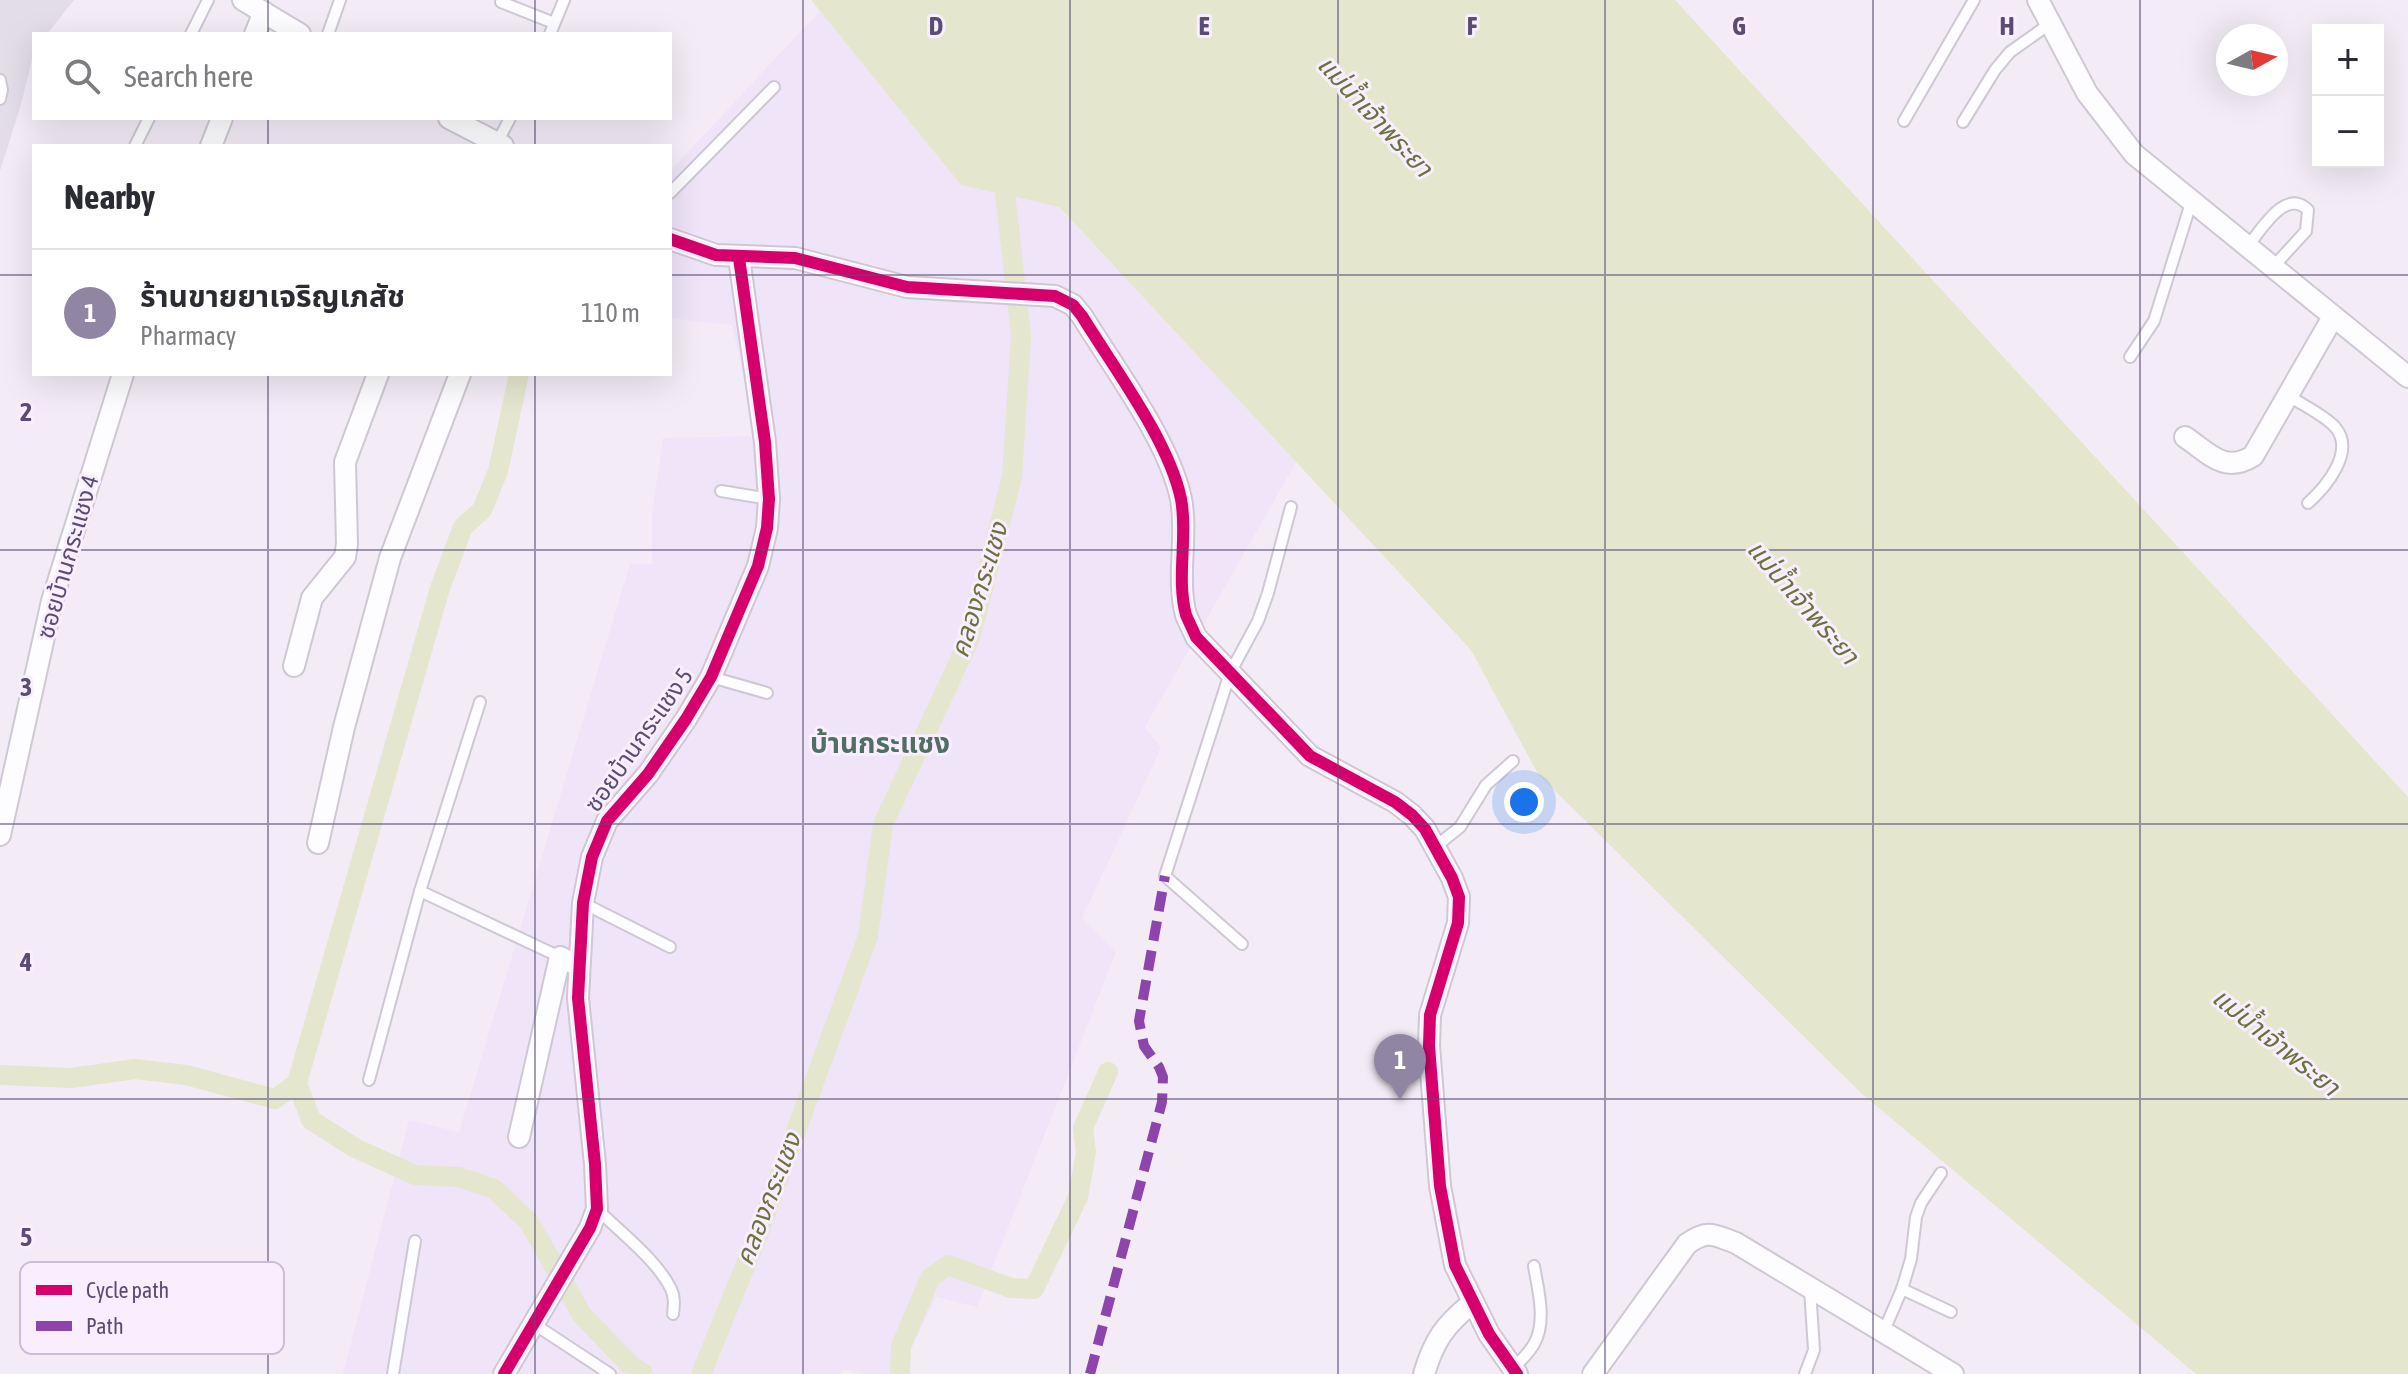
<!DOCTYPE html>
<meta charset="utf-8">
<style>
body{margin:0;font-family:"Asap Condensed","Noto Sans Thai",sans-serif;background:#f7f7f7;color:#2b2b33}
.controls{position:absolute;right:24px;top:24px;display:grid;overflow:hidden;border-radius:0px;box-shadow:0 8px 32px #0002}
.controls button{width:72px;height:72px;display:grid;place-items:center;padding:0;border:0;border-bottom:2px solid #e1e1e2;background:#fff;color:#2b2b33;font:40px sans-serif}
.compass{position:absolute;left:2216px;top:24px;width:72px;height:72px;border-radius:50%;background:#fff;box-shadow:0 8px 32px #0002;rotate:82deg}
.you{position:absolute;left:1524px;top:802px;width:28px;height:28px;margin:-20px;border:6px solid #fff;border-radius:50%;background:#1a73e8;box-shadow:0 0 0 12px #1a73e833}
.badge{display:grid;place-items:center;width:52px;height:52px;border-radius:50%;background:#9085a2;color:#fff;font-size:26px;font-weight:700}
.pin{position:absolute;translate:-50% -66px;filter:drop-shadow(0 2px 4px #0008)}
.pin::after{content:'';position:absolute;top:42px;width:28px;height:24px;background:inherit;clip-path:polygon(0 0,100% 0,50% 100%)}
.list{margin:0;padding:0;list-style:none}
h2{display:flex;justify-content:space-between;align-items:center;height:104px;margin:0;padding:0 32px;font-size:34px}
h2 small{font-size:26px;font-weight:400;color:#7c7c81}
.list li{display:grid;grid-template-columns:52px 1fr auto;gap:24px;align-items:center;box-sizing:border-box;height:128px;padding:0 32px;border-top:2px solid #e1e1e2}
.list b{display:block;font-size:30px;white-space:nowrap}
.list p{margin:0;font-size:26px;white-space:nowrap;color:#7c7c81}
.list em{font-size:26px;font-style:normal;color:#7c7c81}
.icon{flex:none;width:44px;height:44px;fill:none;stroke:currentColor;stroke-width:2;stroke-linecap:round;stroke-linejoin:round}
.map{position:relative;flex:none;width:2408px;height:1374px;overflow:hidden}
.search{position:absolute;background:#fff;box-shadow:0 8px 32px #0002;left:32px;top:32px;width:640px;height:88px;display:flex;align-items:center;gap:20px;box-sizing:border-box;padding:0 28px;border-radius:0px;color:#7c7c81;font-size:30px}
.panel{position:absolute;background:#fff;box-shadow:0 8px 32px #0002;left:32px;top:144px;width:640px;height:232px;border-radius:0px}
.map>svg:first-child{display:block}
.residential{fill:#efe4f8}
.industrial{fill:#e3ddea}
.water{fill:#e5e6ce}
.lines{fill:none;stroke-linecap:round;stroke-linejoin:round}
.canal{stroke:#e5e6ce;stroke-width:20}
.service-casing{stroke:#cec8d5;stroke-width:14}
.minor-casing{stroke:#cec8d5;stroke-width:24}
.service{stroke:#fdfcfe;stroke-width:10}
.minor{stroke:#fdfcfe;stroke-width:20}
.quiet{stroke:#8e44ad;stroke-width:10;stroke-dasharray:20 10;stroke-linecap:butt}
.cycleway-casing{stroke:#f8eefe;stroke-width:17}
.cycleway{stroke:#d6006c;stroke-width:12}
.grid{fill:none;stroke:#5a4d75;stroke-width:2;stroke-opacity:0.55}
.labels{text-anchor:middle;stroke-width:6;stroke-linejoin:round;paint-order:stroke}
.street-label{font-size:24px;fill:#5a4d75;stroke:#f8eefe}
.water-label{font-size:26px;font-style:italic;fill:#6a723e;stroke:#f8eefe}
.quarter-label{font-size:28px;font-weight:bold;fill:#4f6f64;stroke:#f8eefe}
.key{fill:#f8eefe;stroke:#c9bed5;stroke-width:2}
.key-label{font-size:22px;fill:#5a4d75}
.grid-label{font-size:26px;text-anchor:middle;font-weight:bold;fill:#5a4d75;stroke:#f8eefe;stroke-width:6;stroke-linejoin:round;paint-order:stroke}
</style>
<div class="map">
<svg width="2408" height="1374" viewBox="0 0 2408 1374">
<rect width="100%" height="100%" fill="#f3ecf7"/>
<polygon class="residential" points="820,11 961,185 1058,207 1296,462 1145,727 1161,748 1082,918 1116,952 977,1307 936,1297 899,1374 861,1374 844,1369 842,1374 343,1374 409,1120 459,1132 630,564 652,564 652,514 663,438 753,436 750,405 732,325 670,318 670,171"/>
<polygon class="industrial" points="0,0 74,0 47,34 34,34 34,51 22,101 0,171"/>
<polygon class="water" points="811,0 1675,0 2408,797 2408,1374 2196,1374 1861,1093 1538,774 1471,650 1059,207 961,185"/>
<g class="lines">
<g class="canal">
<polyline points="519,374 498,471 482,510 463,527 440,588 297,1083 311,1120 355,1148 415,1175 459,1177 494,1189 529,1222 582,1315 629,1364 644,1374"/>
<polyline points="0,1075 71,1078 135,1069 186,1075 275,1099 297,1083"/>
<polyline points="701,1374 755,1242 868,936 883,824 970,638 1012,477 1021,336 1003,175 1006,170"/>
<polyline points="900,1374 901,1346 930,1278 948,1265 1011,1288 1034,1289 1078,1197 1086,1152 1083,1128 1108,1072"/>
</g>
<g class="service-casing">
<g id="service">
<polyline points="501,2 554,23"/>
<polyline points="191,34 208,0"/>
<polyline points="328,34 340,0"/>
<polyline points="550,34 564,0"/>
<polyline points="0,80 2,90 0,99"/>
<polyline points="1904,121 1974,0"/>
<polyline points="1963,122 1995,70 2010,52 2051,23"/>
<polyline points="497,143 510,118"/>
<polyline points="135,146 149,118"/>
<polyline points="670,193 774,87"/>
<path d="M2247,247C2261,231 2285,187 2308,210L2306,231L2273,267"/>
<polyline points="2130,357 2154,321 2191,203"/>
<path d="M2288,395C2302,405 2324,415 2335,427C2356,451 2326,487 2308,503"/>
<polyline points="721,491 769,499"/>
<polyline points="711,677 767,693"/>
<polyline points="1435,847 1460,827 1486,785 1513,761"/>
<polyline points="420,891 560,957"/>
<polyline points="583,903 670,947"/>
<polyline points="1242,944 1165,876 1230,673 1258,621 1268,593 1291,507"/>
<polyline points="369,1080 420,891 480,702"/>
<path d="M597,1209C620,1232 657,1260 671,1289C675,1297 674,1305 673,1314"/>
<polyline points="1902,1289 1951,1312"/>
<polyline points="534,1324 610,1374"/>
<polyline points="1883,1333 1902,1289 1911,1259 1916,1217 1921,1203 1941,1173"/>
<path d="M1513,1369C1520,1361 1529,1353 1534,1344C1547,1321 1538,1290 1534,1266"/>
<polyline points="393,1374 415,1241"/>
<polyline points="1805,1374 1814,1350 1810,1289"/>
</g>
</g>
<g class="minor-casing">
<g id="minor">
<polyline points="243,0 300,34"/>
<polyline points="2038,0 2087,93 2134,154 2408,377"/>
<polyline points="255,34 264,12"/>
<polyline points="449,118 503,146"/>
<polyline points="211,146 222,118"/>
<path d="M670,239L716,255L795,258L907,287L1055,296L1073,305L1082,316C1114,368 1169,441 1181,499C1188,537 1176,578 1186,615C1189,622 1193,630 1196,637L1310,756L1395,802L1412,815L1425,829L1452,878L1459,897L1458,923L1430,1015L1429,1046L1440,1186L1455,1265L1489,1334L1517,1374"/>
<path d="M2185,437C2209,453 2224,474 2253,456L2333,317"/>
<polyline points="294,666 312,598 345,557 347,544 345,462 378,374"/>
<polyline points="0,835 52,601 123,374"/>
<polyline points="318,843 344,727 390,558 460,374"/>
<polyline points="519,1137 560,957 579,966"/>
<polyline points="504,1374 590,1228 597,1209 595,1164 578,998 583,903 592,857 607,821 648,774 686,719 711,677 758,566 767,528 769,499 765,442 739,258"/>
<path d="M1424,1374C1434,1340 1445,1325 1472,1303"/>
<path d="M1593,1374L1687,1244C1708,1229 1714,1235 1736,1243L1953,1374"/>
</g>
</g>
<use href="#service" class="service"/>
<use href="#minor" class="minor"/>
<polyline class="quiet" points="1090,1374 1162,1102 1163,1077 1159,1067 1144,1046 1139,1021 1165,876"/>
<g class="cycleway-casing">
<g id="cycleway">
<path d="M670,239L716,255L795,258L907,287L1055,296L1073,305L1082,316C1114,368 1169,441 1181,499C1188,537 1176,578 1186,615C1189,622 1193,630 1196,637L1310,756L1395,802L1412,815L1425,829L1452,878L1459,897L1458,923L1430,1015L1429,1046L1440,1186L1455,1265L1489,1334L1517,1374"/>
<polyline points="504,1374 590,1228 597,1209 595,1164 578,998 583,903 592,857 607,821 648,774 686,719 711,677 758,566 767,528 769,499 765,442 739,258"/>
</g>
</g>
<use href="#cycleway" class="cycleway"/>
</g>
<path class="grid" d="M268,0V34M535,0V34M803,0V1374M1070,0V1374M1338,0V1374M1605,0V1374M1873,0V1374M2140,0V1374M268,118V146M535,118V146M0,275H34M670,275H2408M268,374V1374M535,374V1374M0,550H2408M0,824H2408M0,1099H2408"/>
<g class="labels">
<g class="street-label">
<text transform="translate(68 557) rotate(-74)" y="8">ซอยบ้านกระแชง 4</text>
<text transform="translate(639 740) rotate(-55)" y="8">ซอยบ้านกระแชง 5</text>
</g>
<g class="water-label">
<text transform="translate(1375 116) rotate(47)" y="9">แม่น้ำเจ้าพระยา</text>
<text transform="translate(979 590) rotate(-73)" y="9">คลองกระแชง</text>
<text transform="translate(1803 602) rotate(49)" y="9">แม่น้ำเจ้าพระยา</text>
<text transform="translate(2276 1042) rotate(39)" y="9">แม่น้ำเจ้าพระยา</text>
<text transform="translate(768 1199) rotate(-69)" y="9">คลองกระแชง</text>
</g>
<g class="quarter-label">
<text x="880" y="753">บ้านกระแชง</text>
</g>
</g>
<rect x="20" y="1262" width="264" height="92" rx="12" class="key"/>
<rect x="36" y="1285" width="36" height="10" fill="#d6006c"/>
<rect x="36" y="1321" width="36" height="10" fill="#8e44ad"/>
<g class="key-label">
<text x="86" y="1298">Cycle path</text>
<text x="86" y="1334">Path</text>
</g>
<g class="grid-label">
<text x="936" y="35">D</text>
<text x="1204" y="35">E</text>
<text x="1472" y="35">F</text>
<text x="1739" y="35">G</text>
<text x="2007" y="35">H</text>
<text x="26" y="421">2</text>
<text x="26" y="696">3</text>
<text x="26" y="971">4</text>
<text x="26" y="1246">5</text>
</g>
</svg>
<div class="controls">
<button>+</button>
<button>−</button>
</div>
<svg class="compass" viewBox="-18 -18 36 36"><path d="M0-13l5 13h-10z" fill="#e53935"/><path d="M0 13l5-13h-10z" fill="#7c7c81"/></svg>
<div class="you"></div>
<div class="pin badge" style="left:1400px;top:1100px">1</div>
<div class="search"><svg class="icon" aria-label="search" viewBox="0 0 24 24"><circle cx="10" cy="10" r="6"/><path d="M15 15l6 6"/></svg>Search here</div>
<section class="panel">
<h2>Nearby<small></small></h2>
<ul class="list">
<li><span class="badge">1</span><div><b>ร้านขายยาเจริญเภสัช</b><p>Pharmacy</p></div><em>110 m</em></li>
</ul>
</section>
</div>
